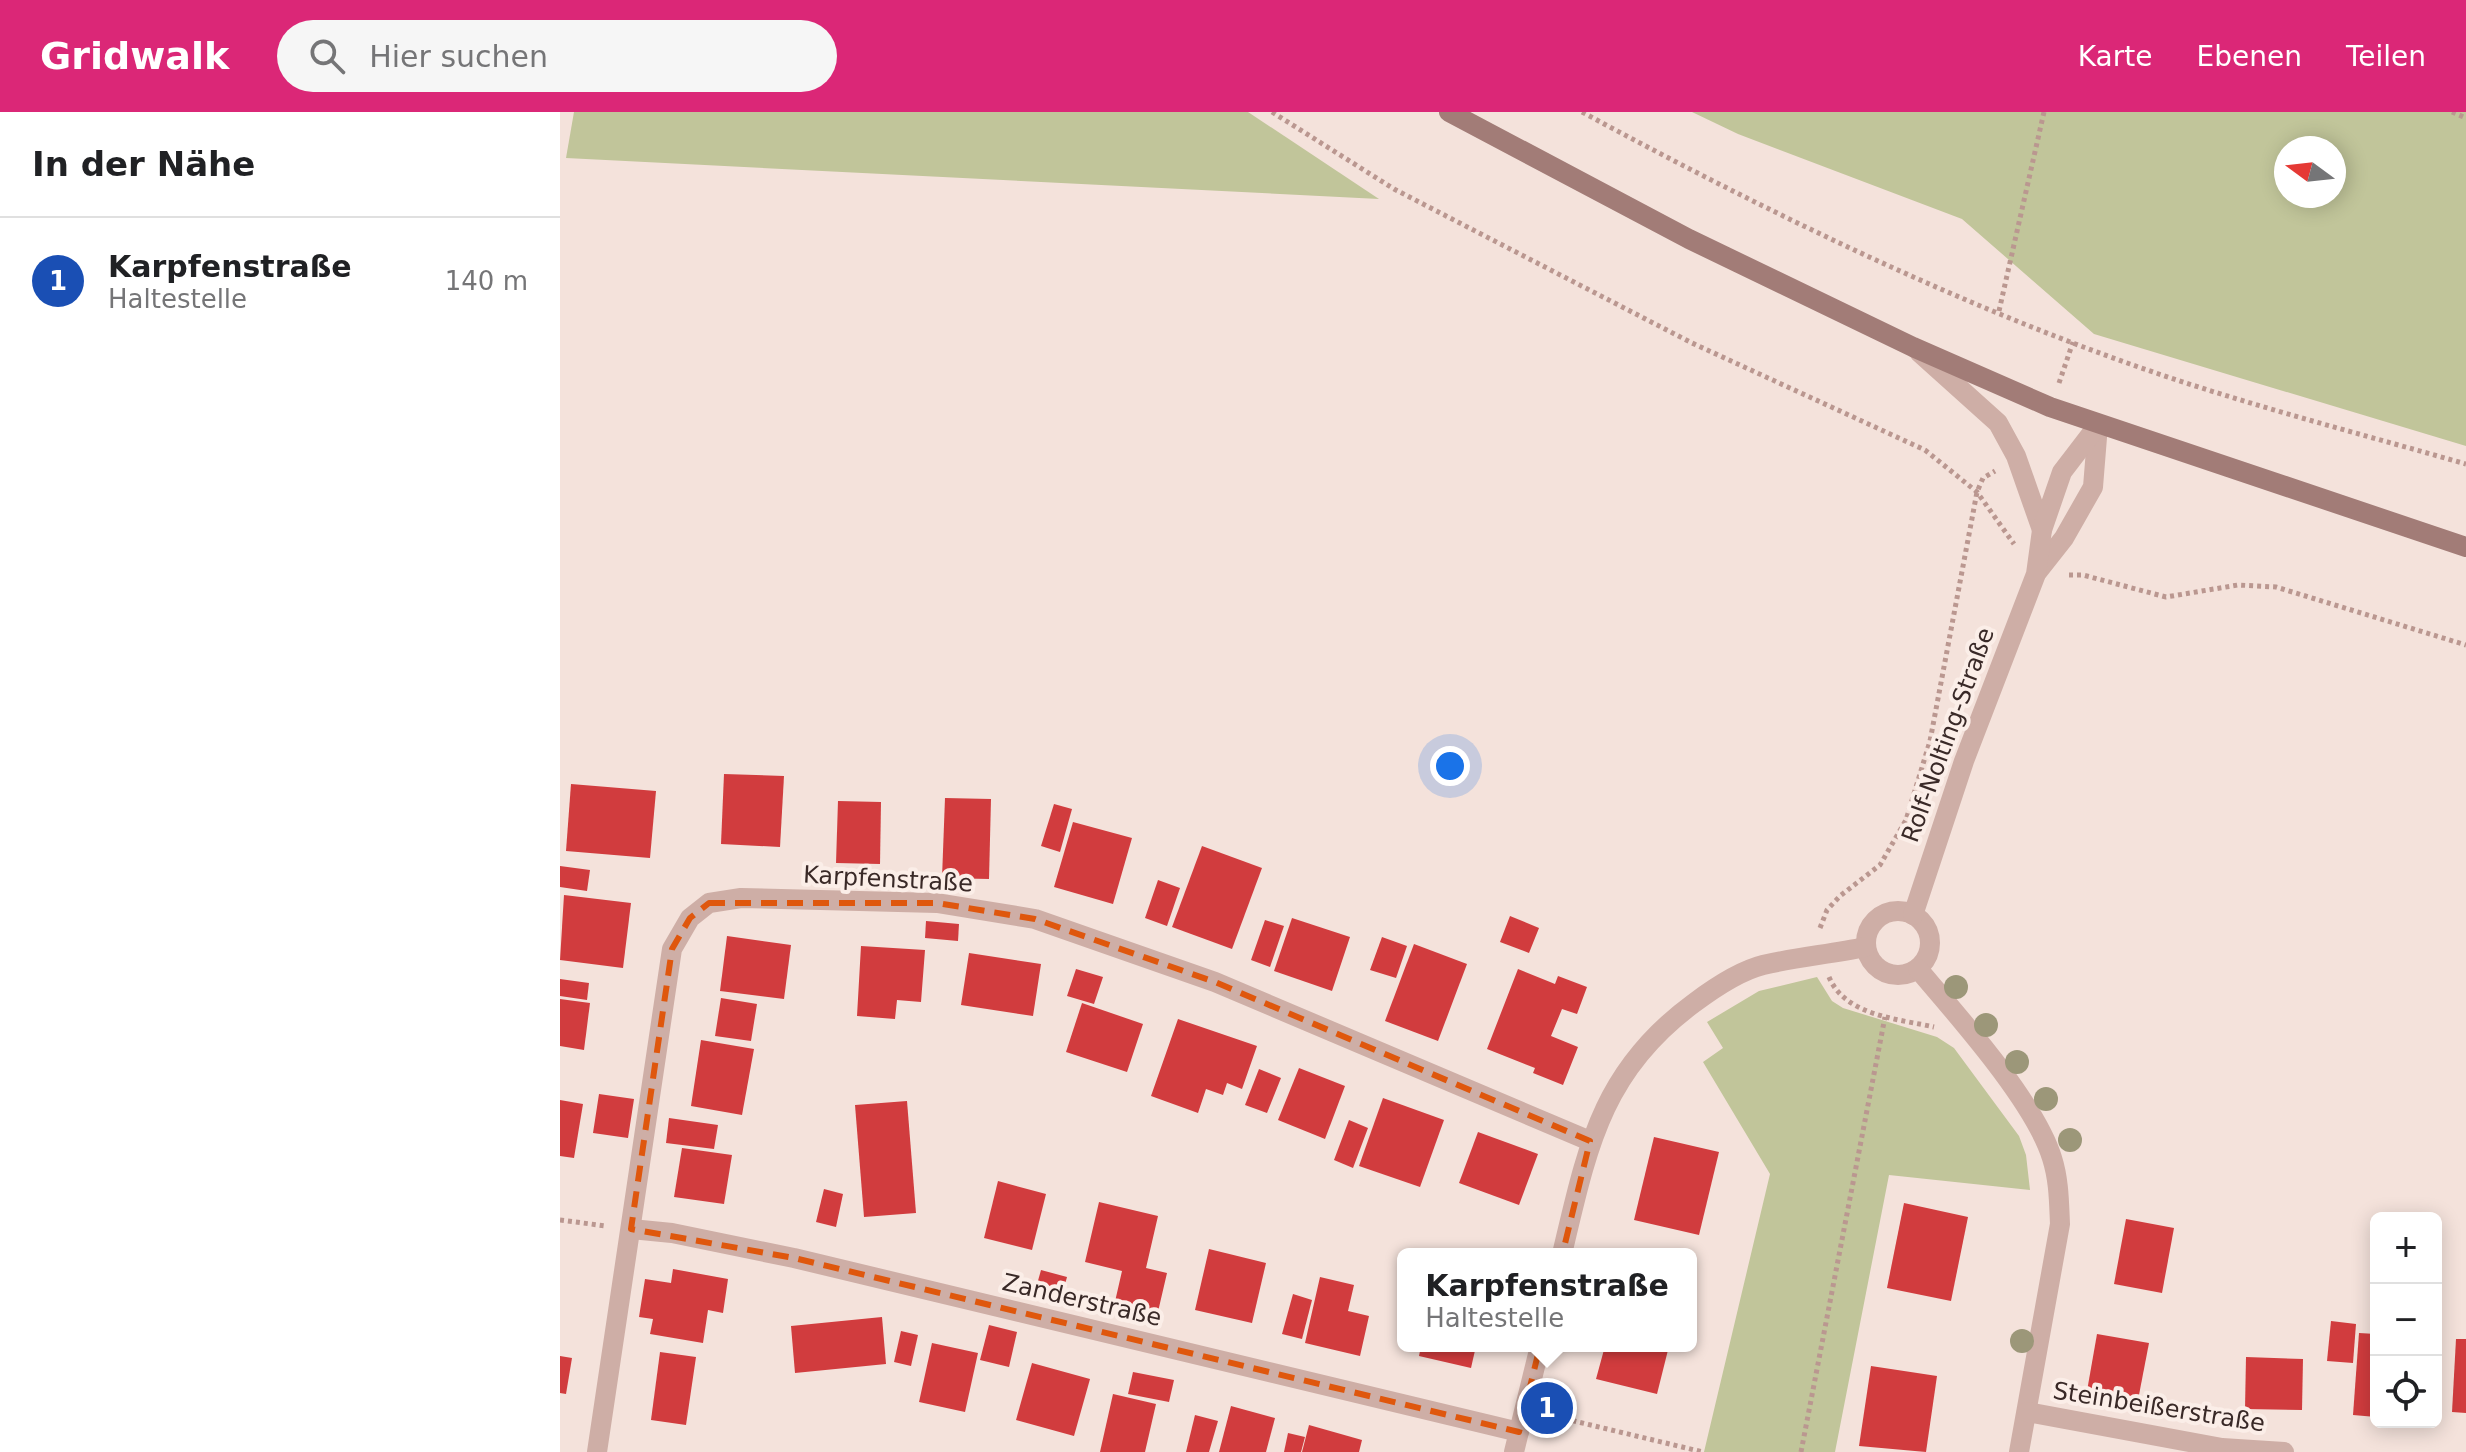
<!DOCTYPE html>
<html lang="de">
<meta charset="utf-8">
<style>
body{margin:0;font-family:"DejaVu Sans",sans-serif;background:#f6f6f6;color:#202124}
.controls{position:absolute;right:24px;bottom:24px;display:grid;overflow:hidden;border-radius:12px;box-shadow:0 4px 20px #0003}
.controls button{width:72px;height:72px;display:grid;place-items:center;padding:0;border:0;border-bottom:2px solid #e0e0e0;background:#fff;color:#202124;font:40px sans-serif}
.compass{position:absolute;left:1714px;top:24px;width:72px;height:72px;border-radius:50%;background:#fff;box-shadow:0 4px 20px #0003;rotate:285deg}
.you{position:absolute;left:890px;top:654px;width:28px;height:28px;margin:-20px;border:6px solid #fff;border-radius:50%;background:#1a73e8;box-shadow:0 0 0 12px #1a73e833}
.badge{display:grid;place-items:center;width:52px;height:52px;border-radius:50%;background:#db2777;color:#fff;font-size:26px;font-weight:700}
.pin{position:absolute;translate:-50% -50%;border:4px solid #fff;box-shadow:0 2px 8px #0006}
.popup{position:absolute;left:837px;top:1136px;width:300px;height:104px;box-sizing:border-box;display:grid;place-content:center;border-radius:12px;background:#fff;filter:drop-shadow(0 2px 6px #0005);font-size:26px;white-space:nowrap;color:#757577}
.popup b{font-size:30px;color:#202124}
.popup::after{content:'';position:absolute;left:50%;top:100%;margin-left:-16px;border:16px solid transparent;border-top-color:#fff}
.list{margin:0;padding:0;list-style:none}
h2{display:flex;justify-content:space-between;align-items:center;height:104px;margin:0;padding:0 32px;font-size:34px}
h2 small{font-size:26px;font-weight:400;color:#757577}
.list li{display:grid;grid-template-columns:52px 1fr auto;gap:24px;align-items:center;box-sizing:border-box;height:128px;padding:0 32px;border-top:2px solid #e0e0e0}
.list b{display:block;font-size:30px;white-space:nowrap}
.list p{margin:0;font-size:26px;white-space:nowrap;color:#757577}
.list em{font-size:26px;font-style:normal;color:#757577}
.icon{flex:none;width:44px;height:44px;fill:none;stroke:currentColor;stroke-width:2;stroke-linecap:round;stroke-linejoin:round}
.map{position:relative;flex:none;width:1906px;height:1340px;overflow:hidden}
header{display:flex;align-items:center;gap:48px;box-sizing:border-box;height:112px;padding:0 40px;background:#db2777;color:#fff}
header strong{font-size:38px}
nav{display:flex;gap:44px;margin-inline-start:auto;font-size:28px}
.search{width:560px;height:72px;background:#f6f6f6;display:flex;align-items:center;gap:20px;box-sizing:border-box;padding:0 28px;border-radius:44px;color:#757577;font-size:30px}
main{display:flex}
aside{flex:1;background:#fff}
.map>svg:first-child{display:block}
.green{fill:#c1c59a;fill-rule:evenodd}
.building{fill:#d13c3e}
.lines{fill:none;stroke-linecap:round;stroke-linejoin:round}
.path{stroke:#ba9790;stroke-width:5;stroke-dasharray:4 4;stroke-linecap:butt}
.street{stroke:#ceaea6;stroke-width:20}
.secondary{stroke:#a27c77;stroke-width:20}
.tree{fill:#9c9779}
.marked{fill:none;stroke:#df570d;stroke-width:6;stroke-dasharray:16 10;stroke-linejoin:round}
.labels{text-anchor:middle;stroke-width:8;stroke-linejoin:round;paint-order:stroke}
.street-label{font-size:24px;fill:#392927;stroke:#fbeee8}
</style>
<header>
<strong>Gridwalk</strong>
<div class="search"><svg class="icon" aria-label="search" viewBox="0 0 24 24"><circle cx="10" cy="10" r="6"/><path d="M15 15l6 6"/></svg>Hier suchen</div>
<nav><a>Karte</a><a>Ebenen</a><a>Teilen</a></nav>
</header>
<main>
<aside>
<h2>In der Nähe<small></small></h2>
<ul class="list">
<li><span class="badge" style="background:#1a4fb4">1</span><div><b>Karpfenstraße</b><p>Haltestelle</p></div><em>140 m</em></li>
</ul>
</aside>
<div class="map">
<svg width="1906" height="1340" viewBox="0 0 1906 1340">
<rect width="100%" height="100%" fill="#f4e2db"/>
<g class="green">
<polygon points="14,0 688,0 819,87 6,46"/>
<path d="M1132,0H1906V334L1534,222L1402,107L1178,22ZM1726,36H1774V84H1726Z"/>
<polygon points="1257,865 1272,889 1283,896 1377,925 1394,936 1459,1024 1466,1043 1470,1078 1329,1063 1275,1340 1144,1340 1210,1062 1143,950 1163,936 1147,910 1199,879"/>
</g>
<g class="building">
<polygon points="164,662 224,664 220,735 161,732"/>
<polygon points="11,672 96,679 90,746 6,739"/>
<polygon points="385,686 431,687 429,767 382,766"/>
<polygon points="278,689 321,690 320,752 276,751"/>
<polygon points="494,692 512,697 500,740 481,734"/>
<polygon points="513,710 572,726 553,792 494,775"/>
<polygon points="642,734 702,756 672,837 612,815"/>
<polygon points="0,754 30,758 27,779 0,775"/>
<polygon points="598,768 620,776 607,814 585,806"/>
<polygon points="4,783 71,791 63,856 0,848"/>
<polygon points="950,804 979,816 969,841 940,830"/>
<polygon points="732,806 790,825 772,879 714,859"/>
<polygon points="705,808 724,814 710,855 691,848"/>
<polygon points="366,809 399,812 398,829 365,826"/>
<polygon points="167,824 231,833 224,887 160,879"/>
<polygon points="822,825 847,834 836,866 810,858"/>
<polygon points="854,832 907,852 878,929 825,909"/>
<polygon points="301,834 365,838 361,890 337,888 335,907 297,904"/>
<polygon points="409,841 481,852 473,904 401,893"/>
<polygon points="516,857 543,865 534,892 507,884"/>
<polygon points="958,857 995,872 998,864 1027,875 1017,902 1002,897 991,924 1018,935 1003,973 973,961 975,956 927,937"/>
<polygon points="0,867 29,871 27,888 0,884"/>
<polygon points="161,886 197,892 191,929 155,924"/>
<polygon points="0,887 30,891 24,938 0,934"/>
<polygon points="522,891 583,912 567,960 506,940"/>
<polygon points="618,907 697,934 682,977 667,971 663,983 646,977 638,1001 591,984"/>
<polygon points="141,928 194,937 182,1003 131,994"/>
<polygon points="739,956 785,974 765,1027 718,1008"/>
<polygon points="699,957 721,966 707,1001 685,993"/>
<polygon points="39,982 74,987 68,1026 33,1021"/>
<polygon points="823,986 884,1008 860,1075 799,1054"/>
<polygon points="0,988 23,992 14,1046 0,1044"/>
<polygon points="347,989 356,1101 304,1105 295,993"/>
<polygon points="109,1006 158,1013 154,1037 106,1031"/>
<polygon points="789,1008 808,1016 793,1056 774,1048"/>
<polygon points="918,1020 978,1042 959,1093 899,1071"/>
<polygon points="1094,1025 1159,1040 1139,1123 1074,1108"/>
<polygon points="122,1036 172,1043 164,1092 114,1085"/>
<polygon points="438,1069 486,1082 472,1138 424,1126"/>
<polygon points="264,1077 283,1082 276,1115 256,1110"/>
<polygon points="539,1090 598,1104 586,1156 607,1161 597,1204 554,1194 562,1159 525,1150"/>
<polygon points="1344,1091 1408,1105 1391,1189 1327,1176"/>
<polygon points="1566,1107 1614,1116 1602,1181 1554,1172"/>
<polygon points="649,1137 706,1151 692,1211 635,1198"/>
<polygon points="113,1157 168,1167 163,1201 148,1198 143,1231 90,1222 93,1207 79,1205 85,1167 111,1171"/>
<polygon points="481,1158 507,1165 500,1190 474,1183"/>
<polygon points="760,1165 794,1173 788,1199 809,1204 800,1244 745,1231"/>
<polygon points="733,1182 752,1188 742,1227 722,1222"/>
<polygon points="322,1205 326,1252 235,1261 231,1214"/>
<polygon points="1771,1209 1796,1212 1793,1251 1767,1249"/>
<polygon points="429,1213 457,1220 449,1255 420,1248"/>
<polygon points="341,1219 358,1223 351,1254 334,1250"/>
<polygon points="1799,1221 1816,1222 1816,1305 1793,1303"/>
<polygon points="1537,1222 1589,1231 1578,1288 1527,1279"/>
<polygon points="1896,1227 1906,1227 1906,1301 1892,1300"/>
<polygon points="372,1231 418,1241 405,1300 359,1290"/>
<polygon points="861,1234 916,1234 911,1256 859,1244"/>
<polygon points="1045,1234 1109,1234 1097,1282 1036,1267"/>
<polygon points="100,1240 136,1245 126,1313 91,1308"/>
<polygon points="0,1244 12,1246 6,1282 0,1281"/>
<polygon points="1686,1245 1743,1247 1742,1298 1685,1297"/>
<polygon points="472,1251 530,1267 514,1324 456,1308"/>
<polygon points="1311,1254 1377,1264 1366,1340 1299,1334"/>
<polygon points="573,1260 614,1268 609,1290 568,1282"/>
<polygon points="553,1282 596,1292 585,1340 540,1340"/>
<polygon points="671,1294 715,1306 706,1340 659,1340"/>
<polygon points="635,1303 658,1309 649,1340 626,1340"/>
<polygon points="749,1313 802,1328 799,1340 742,1340"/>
<polygon points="728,1321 745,1325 741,1340 724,1340"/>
</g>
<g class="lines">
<g class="path">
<polyline points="712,0 834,77 1132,231 1365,338 1417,380 1454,432"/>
<path d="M1022,0C1198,95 1381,185 1570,252C1680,291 1794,320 1906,352"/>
<polyline points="1892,0 1906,6"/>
<polyline points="1439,199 1484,0"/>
<polyline points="1499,271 1513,230"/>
<polyline points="1509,463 1523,463 1606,485 1678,473 1716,475 1906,533"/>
<polyline points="1260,816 1267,798 1280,784 1320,753 1346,708 1370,629 1417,380 1423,366 1435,359"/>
<path d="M1269,865C1285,904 1339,907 1374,915"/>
<polyline points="0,1108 46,1114"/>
<polyline points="989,1303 1143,1340"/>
<polyline points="1241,1340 1325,905"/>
</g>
<g class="street">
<polyline points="1359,240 1438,311 1456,344 1482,418"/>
<polyline points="1478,459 1504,426 1533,375 1538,313"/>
<circle cx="1338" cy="831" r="32"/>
<polyline points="1353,803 1404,649 1476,462 1482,418 1502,360 1538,313"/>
<path d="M1358,857C1397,903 1475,990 1492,1046C1499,1068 1499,1090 1500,1112L1459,1340"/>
<polyline points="71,1117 112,1121 234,1146 959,1320"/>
<path d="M1002,1142C1027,1037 1041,959 1134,891C1154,876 1179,859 1203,853C1237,845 1272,842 1305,835"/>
<polyline points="1467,1300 1662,1336 1724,1340"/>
<polyline points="37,1340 112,837 130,806 149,791 181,786 377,791 475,807 655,870 1030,1029"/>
<polyline points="954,1340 980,1234"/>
</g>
<polyline class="secondary" points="889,0 1129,127 1353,235 1490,295 1906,435"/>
</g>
<g class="tree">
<circle cx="1396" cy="875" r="12"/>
<circle cx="1426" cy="913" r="12"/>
<circle cx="1457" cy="950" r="12"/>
<circle cx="1486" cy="987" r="12"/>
<circle cx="1510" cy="1028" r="12"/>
<circle cx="1462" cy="1229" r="12"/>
</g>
<path class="marked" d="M149,791H377L475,807L655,870L1030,1029L959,1320L234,1146L71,1117L112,837L130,806Z"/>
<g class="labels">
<g class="street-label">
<text transform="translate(1388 623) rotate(-70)" y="8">Rolf-Nolting-Straße</text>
<text transform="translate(328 767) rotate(3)" y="8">Karpfenstraße</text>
<text transform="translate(522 1188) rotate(13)" y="8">Zanderstraße</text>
<text transform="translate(1599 1295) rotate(9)" y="8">Steinbeißerstraße</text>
</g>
</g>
</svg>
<div class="controls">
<button>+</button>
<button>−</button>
<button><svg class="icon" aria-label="locate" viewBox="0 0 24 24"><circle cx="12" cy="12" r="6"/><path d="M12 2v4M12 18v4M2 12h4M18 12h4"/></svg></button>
</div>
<svg class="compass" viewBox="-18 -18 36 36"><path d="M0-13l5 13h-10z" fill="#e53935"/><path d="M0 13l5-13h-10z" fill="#757577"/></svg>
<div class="you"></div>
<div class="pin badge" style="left:987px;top:1296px;background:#1a4fb4">1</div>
<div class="popup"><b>Karpfenstraße</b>Haltestelle</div>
</div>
</main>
